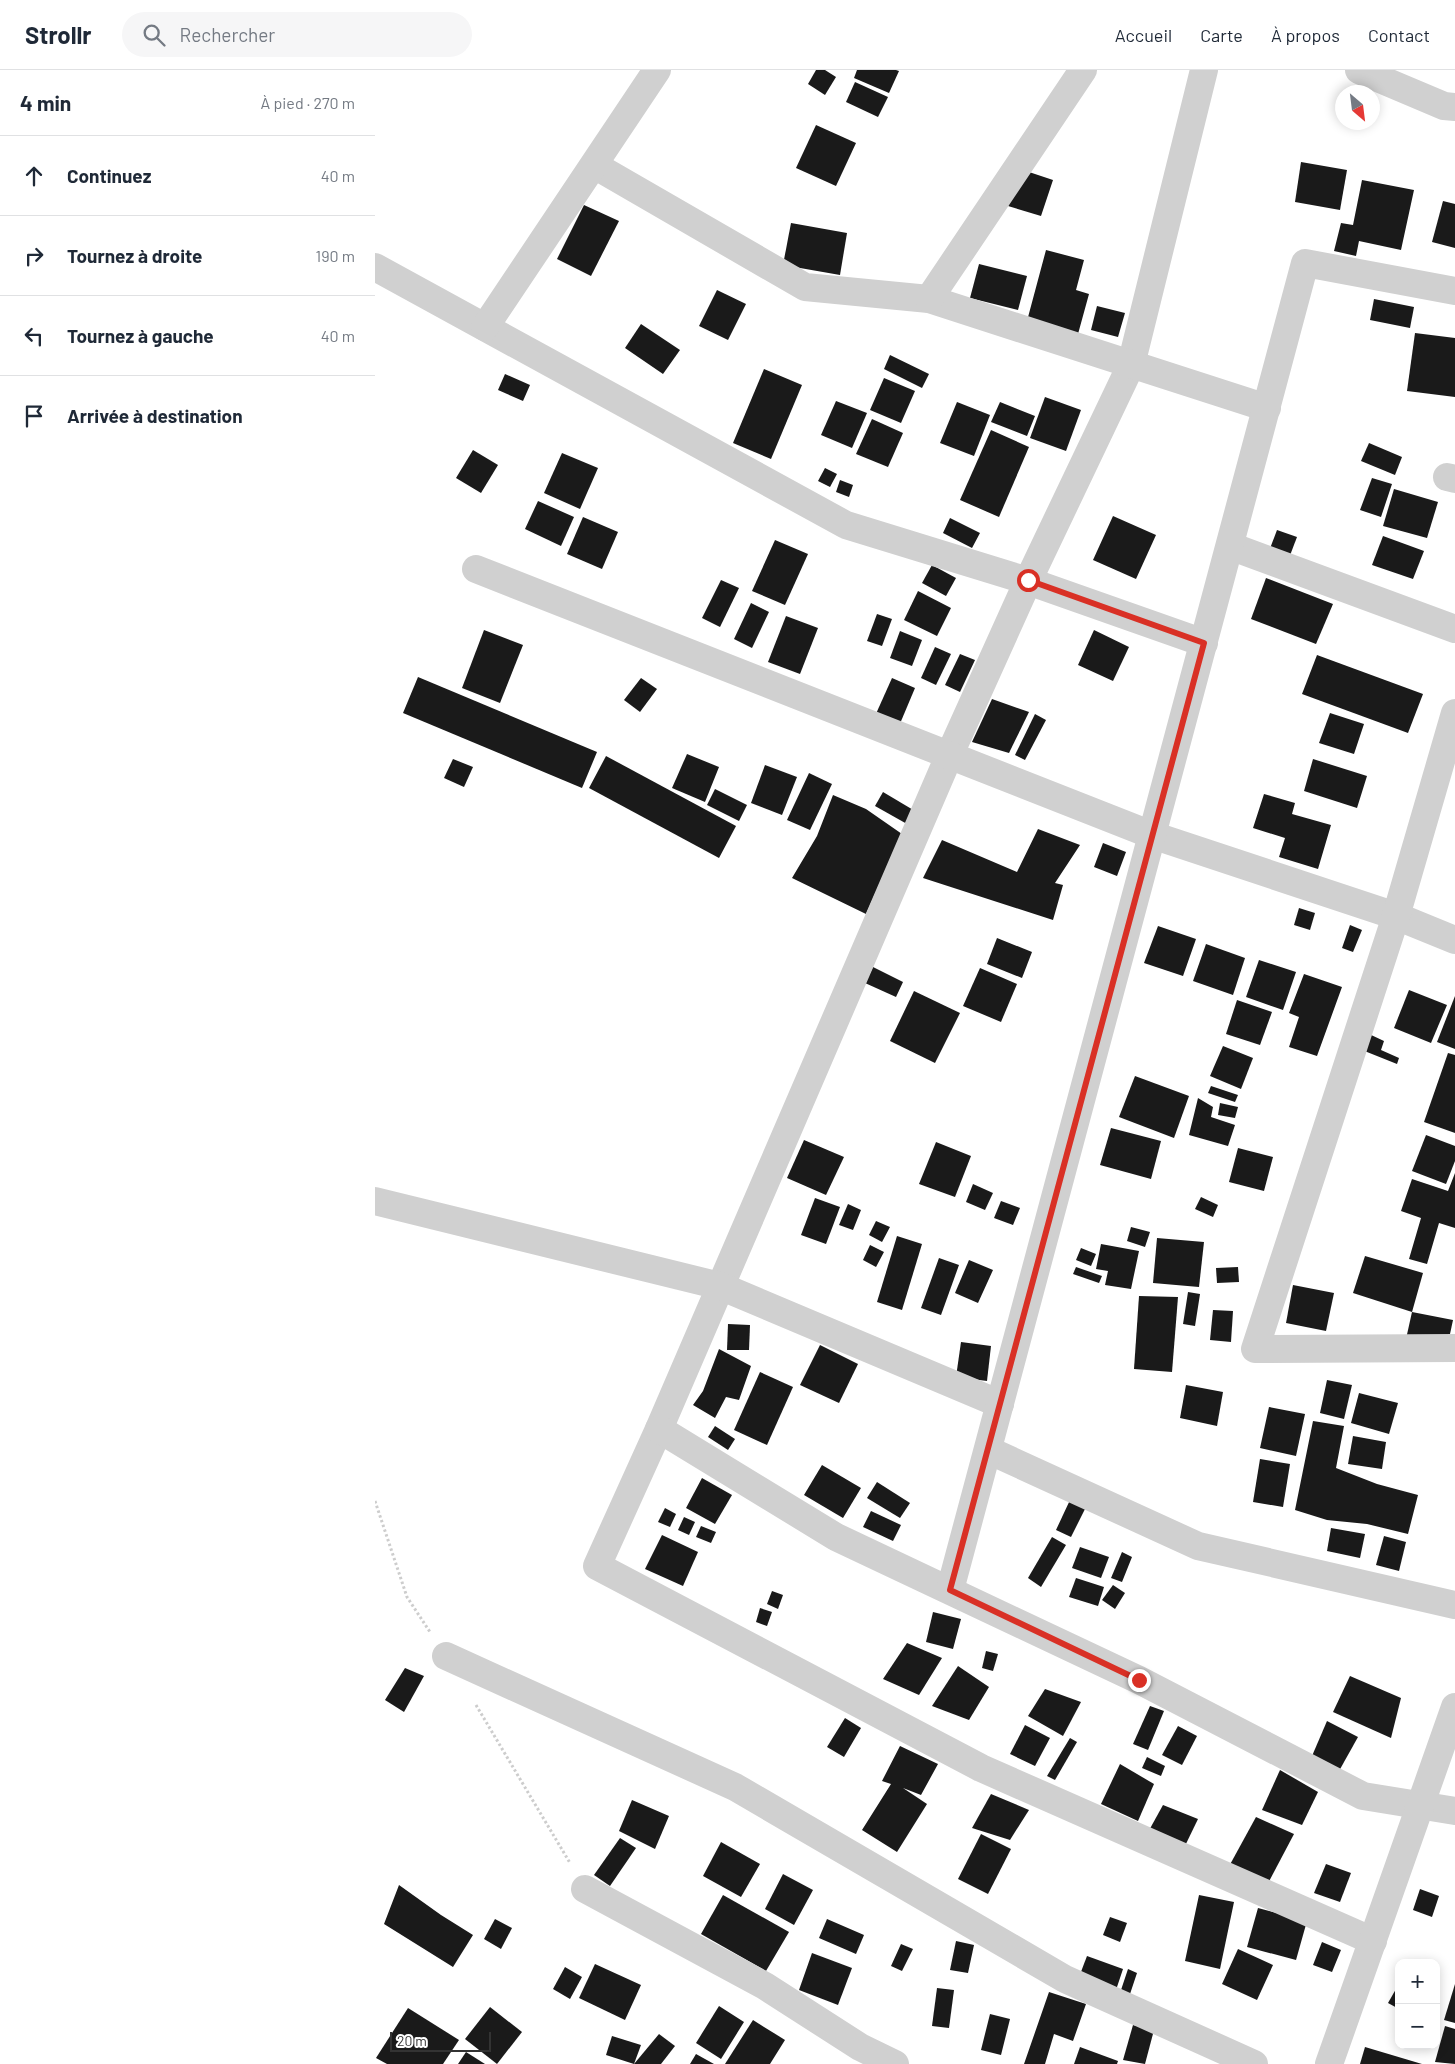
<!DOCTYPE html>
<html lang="fr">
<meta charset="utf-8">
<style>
body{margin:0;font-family:Barlow,sans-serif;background:#f6f6f7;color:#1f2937}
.controls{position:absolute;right:15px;bottom:15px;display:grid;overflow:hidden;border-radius:10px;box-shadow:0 2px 12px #0003}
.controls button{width:45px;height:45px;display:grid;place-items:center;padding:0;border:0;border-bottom:1px solid #e0e1e3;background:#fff;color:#1f2937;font:25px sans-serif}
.compass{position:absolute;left:960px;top:15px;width:45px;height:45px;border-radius:50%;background:#fff;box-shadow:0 2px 12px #0003;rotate:152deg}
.scale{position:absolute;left:15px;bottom:12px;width:101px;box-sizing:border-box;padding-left:5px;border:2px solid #333;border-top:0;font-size:14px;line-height:18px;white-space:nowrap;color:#333;-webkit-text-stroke:4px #fff;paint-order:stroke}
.stop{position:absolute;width:15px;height:15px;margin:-11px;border:4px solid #d93025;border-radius:50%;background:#fff}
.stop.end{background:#d93025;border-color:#fff;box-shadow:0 1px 5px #0008}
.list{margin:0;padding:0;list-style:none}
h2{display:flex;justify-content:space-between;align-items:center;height:65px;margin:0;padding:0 20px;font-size:21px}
h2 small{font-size:16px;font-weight:400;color:#747a83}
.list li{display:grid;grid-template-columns:32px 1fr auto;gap:15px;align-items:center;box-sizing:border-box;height:80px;padding:0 20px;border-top:1px solid #e0e1e3}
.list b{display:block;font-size:19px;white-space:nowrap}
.list em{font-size:16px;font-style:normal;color:#747a83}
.icon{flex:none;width:28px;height:28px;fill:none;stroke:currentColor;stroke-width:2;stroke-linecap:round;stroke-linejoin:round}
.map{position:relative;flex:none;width:1080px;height:1994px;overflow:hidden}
header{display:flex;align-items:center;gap:30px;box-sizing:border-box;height:70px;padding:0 25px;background:#fff;border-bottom:1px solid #e0e1e3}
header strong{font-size:24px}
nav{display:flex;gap:28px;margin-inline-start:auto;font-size:18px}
.search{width:350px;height:45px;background:#f6f6f7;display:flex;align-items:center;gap:12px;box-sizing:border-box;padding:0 18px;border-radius:28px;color:#747a83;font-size:19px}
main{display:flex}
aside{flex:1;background:#fff}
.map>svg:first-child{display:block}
.building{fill:#1a1a1a}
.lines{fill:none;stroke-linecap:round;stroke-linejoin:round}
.path{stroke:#cdcdcd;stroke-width:3;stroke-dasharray:2.5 2.5;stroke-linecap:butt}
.minor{stroke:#d0d0d0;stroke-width:28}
.route{stroke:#d93025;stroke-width:6}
</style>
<header>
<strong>Strollr</strong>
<div class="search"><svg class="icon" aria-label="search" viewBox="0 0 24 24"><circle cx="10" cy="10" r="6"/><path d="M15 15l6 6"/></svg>Rechercher</div>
<nav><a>Accueil</a><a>Carte</a><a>À propos</a><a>Contact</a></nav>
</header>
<main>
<aside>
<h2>4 min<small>À pied · 270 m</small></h2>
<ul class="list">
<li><svg class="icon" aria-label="ahead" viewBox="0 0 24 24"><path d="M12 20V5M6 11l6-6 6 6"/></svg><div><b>Continuez</b></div><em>40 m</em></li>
<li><svg class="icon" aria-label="right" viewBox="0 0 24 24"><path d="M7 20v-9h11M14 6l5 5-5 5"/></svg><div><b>Tournez à droite</b></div><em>190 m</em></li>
<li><svg class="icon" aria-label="left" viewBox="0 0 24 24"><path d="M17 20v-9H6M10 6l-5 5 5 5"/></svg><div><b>Tournez à gauche</b></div><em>40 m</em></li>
<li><svg class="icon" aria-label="arrive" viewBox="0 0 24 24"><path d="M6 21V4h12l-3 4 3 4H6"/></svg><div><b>Arrivée à destination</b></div></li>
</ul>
</aside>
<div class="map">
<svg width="1080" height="1994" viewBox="0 0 1080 1994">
<rect width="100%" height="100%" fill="#fff"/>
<g class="building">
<polygon points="441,0 450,0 461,7 450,25 433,14"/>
<polygon points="482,0 521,0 524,1 514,23 479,8"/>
<polygon points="480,12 513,27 503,47 471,32"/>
<polygon points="441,55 481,73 461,116 421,98"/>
<polygon points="926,92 972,100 965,140 920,132"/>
<polygon points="645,99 678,110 666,146 633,136"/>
<polygon points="987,110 1039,120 1026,180 984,171 981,186 959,181 966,153 978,155"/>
<polygon points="1068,131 1080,134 1080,178 1057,172"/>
<polygon points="209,135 244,151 216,206 182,189"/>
<polygon points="416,153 472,163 465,205 408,195"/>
<polygon points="671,180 709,190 701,220 714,224 703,264 652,251"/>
<polygon points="604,194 652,206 643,240 595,228"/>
<polygon points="342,220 371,234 353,270 324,256"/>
<polygon points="999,229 1039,237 1035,258 995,250"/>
<polygon points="722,236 750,243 743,267 716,260"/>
<polygon points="266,254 305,280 288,304 250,278"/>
<polygon points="1040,263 1080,268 1080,327 1032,321"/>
<polygon points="515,285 554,304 547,318 509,299"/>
<polygon points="389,299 427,315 396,389 358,373"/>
<polygon points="130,304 155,315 148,331 123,320"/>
<polygon points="509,308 540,321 526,353 495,340"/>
<polygon points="670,327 706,340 691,381 655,368"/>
<polygon points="461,331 492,343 477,378 446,365"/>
<polygon points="582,332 615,345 599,386 565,373"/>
<polygon points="625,332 660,346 652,366 616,352"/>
<polygon points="497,349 528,363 513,397 481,384"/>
<polygon points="616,360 654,377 624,447 585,430"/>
<polygon points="994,373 1027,387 1020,405 986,391"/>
<polygon points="98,380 123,395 106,423 81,408"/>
<polygon points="187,383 223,398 205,439 169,423"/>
<polygon points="450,398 462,404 455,417 443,411"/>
<polygon points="997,408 1017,414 1006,447 985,440"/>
<polygon points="465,410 478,415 474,427 461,422"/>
<polygon points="1019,419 1063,432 1052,468 1008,456"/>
<polygon points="163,431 199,447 186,476 150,459"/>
<polygon points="738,446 781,465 761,509 718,490"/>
<polygon points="208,447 243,462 227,499 192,484"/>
<polygon points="575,448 605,463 597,478 568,463"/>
<polygon points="902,460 922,467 914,488 894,481"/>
<polygon points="1008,466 1049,481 1038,509 997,495"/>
<polygon points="400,470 433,484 410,535 377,521"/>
<polygon points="557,495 581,508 571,526 547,513"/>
<polygon points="891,508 958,534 941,574 876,549"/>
<polygon points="346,510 364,518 345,557 327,548"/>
<polygon points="543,521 576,538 562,566 529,550"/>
<polygon points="376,533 394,542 377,578 359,569"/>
<polygon points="502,544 517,549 507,576 492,571"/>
<polygon points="411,546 443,558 425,604 393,592"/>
<polygon points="109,560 148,575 125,633 87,618"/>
<polygon points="719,560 754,577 738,611 703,595"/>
<polygon points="525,561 547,570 537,596 515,588"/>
<polygon points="560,577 576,584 561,615 546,608"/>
<polygon points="585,584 600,590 585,622 570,615"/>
<polygon points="942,585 1048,624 1033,663 927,624"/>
<polygon points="43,607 222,682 207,718 28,643"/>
<polygon points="266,608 282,619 265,642 249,630"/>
<polygon points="517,608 540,618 524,656 500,646"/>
<polygon points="617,629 654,642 634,683 597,672"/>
<polygon points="955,643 989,654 979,684 944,673"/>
<polygon points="660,644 671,650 650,690 640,685"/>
<polygon points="312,684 344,697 330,732 297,718"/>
<polygon points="231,686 361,756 344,788 214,718"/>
<polygon points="78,689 98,697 89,717 69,708"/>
<polygon points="938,689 992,706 982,738 929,721"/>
<polygon points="390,695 422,707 407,745 376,733"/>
<polygon points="434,703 457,714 435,760 412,750"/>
<polygon points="340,719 372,735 364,751 332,735"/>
<polygon points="508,722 540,741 532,754 500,736"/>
<polygon points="889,724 920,733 917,744 956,755 943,799 904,787 910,768 878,758"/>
<polygon points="458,725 491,739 527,764 491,844 417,808 442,766"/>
<polygon points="663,759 705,775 680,813 688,815 678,850 548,808 567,770 642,802"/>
<polygon points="728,773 751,782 742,806 719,797"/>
<polygon points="924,838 940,843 935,860 919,855"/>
<polygon points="975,855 987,860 978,882 967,878"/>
<polygon points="783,856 821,869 808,906 769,893"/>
<polygon points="622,868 657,882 647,908 612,894"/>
<polygon points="831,874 870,888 858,925 818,911"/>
<polygon points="884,890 921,902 908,940 871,927"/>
<polygon points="498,897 528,912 521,927 490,913"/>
<polygon points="605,898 642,914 626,952 588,936"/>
<polygon points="929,904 967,917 942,986 914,977 924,947 914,943"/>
<polygon points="1034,920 1072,935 1056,973 1019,958"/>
<polygon points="539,921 585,943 560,993 515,971"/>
<polygon points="1080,926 1080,979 1062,972"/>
<polygon points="862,930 897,942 885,975 851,964"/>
<polygon points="994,964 1009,971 1006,980 1024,988 1022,994 987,980"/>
<polygon points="848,976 878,988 866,1019 835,1006"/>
<polygon points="1073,983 1080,985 1080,1063 1049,1052"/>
<polygon points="760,1006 814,1026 799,1068 744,1047"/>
<polygon points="836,1016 863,1025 860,1032 833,1023"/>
<polygon points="823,1028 838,1037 836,1047 860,1055 853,1076 814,1065"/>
<polygon points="845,1033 863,1037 860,1048 843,1045"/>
<polygon points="736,1058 786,1071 776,1109 725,1095"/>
<polygon points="1051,1065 1080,1076 1080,1091 1071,1114 1037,1101"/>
<polygon points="429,1070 469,1087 451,1125 412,1108"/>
<polygon points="561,1072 596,1086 580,1127 544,1114"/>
<polygon points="863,1078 898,1087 889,1121 854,1112"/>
<polygon points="1080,1103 1080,1158 1064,1153 1052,1194 1034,1189 1046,1148 1026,1141 1037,1109 1073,1121"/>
<polygon points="598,1114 618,1123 610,1140 591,1132"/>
<polygon points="826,1127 843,1135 838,1147 820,1139"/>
<polygon points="440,1128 465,1137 451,1174 426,1165"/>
<polygon points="626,1131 645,1138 638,1155 619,1148"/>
<polygon points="473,1134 486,1140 478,1160 464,1155"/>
<polygon points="501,1151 515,1157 507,1172 494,1165"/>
<polygon points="756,1157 775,1162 770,1177 752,1171"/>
<polygon points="522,1166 547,1174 527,1240 502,1232"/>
<polygon points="782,1168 829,1172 824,1217 778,1213"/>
<polygon points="726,1174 764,1181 756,1219 730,1215 733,1201 721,1199"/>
<polygon points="495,1175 509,1182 501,1197 488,1190"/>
<polygon points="706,1178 721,1184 716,1196 701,1190"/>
<polygon points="990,1186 1048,1203 1037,1242 978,1223"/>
<polygon points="564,1188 584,1195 566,1245 546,1238"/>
<polygon points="594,1190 618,1200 603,1233 580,1223"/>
<polygon points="701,1197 727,1206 724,1213 698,1204"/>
<polygon points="863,1197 864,1212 842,1213 841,1198"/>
<polygon points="918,1215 959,1223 951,1261 911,1253"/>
<polygon points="813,1222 825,1224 820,1256 808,1254"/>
<polygon points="764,1226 803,1227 797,1302 759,1299"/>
<polygon points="838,1240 858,1241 856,1272 835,1270"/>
<polygon points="1037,1242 1078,1250 1072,1278 1031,1269"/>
<polygon points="353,1254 375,1255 374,1280 352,1280"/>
<polygon points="586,1272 616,1276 612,1311 581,1307"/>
<polygon points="445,1275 483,1294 464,1333 425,1315"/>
<polygon points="344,1279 376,1296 364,1330 351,1327 340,1348 318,1335 328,1321"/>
<polygon points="385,1302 418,1317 392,1375 359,1360"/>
<polygon points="952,1310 977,1315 969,1349 945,1343"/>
<polygon points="811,1315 848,1322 842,1356 805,1348"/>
<polygon points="984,1323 1023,1333 1014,1364 976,1353"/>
<polygon points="894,1337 930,1344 921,1386 885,1378"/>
<polygon points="938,1351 969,1356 961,1398 1002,1414 1043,1425 1033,1464 992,1454 952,1450 920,1440"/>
<polygon points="340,1356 360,1369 353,1380 333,1367"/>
<polygon points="978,1366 1011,1372 1007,1399 973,1394"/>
<polygon points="885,1389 915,1394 908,1437 878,1432"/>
<polygon points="447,1395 486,1418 468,1448 429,1425"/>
<polygon points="327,1408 357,1425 340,1454 311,1438"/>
<polygon points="502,1412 535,1433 525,1448 492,1428"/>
<polygon points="695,1430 711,1437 696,1467 681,1460"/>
<polygon points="290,1438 301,1444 295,1457 283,1452"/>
<polygon points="496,1441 526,1455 518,1471 488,1457"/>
<polygon points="309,1447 320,1452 314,1465 303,1460"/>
<polygon points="326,1456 341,1462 336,1473 321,1467"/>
<polygon points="956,1458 990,1464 985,1488 952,1481"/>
<polygon points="287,1465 323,1482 308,1516 270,1499"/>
<polygon points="1009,1466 1031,1472 1024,1501 1001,1495"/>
<polygon points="677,1467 691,1475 666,1517 653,1508"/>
<polygon points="705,1477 734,1487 726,1508 697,1498"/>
<polygon points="747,1482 757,1487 747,1512 736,1508"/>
<polygon points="701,1508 729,1517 723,1536 694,1527"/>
<polygon points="738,1515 750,1523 740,1539 727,1530"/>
<polygon points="397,1521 408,1525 403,1539 392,1534"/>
<polygon points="385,1538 397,1542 392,1556 381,1552"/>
<polygon points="558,1542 586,1549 578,1579 551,1572"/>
<polygon points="532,1573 567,1588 544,1625 508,1609"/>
<polygon points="611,1581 623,1584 618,1601 607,1598"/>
<polygon points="583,1596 614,1617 594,1650 557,1636"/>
<polygon points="30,1598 49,1606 29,1642 10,1630"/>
<polygon points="975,1606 1026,1628 1016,1668 958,1642"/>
<polygon points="670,1619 706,1632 688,1666 653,1646"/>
<polygon points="775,1636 789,1641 773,1680 758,1674"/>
<polygon points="470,1648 486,1658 469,1687 452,1677"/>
<polygon points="952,1651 983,1667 964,1701 937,1686"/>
<polygon points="650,1655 675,1668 660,1696 635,1684"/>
<polygon points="803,1656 822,1666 807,1695 787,1685"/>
<polygon points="695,1668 702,1672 680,1710 672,1706"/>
<polygon points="525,1676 563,1694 546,1725 528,1718 552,1734 522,1782 487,1760 516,1714 507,1711"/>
<polygon points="772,1687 790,1696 786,1706 767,1698"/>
<polygon points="745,1694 779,1714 763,1751 726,1734"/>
<polygon points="905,1700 943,1722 927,1755 887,1740"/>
<polygon points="616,1724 654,1740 635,1770 597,1758"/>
<polygon points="257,1730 294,1746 280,1779 244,1761"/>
<polygon points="788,1735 823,1749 808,1780 772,1764"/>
<polygon points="881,1747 919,1764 891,1817 852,1800"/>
<polygon points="606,1764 636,1779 613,1824 583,1809"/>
<polygon points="245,1768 261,1778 235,1816 219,1805"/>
<polygon points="346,1772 385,1794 366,1827 328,1806"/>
<polygon points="951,1794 976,1803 965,1832 939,1823"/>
<polygon points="408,1804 438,1820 419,1855 390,1839"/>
<polygon points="24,1815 66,1845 98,1865 78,1897 9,1854"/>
<polygon points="1045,1819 1064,1826 1057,1847 1038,1840"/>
<polygon points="348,1825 414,1862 391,1901 326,1864"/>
<polygon points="824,1825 859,1832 845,1899 810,1891"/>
<polygon points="883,1838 932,1851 921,1890 872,1877"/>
<polygon points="735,1847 752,1853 745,1872 728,1865"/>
<polygon points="120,1849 137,1858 126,1879 109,1869"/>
<polygon points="452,1849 489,1865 481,1884 444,1868"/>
<polygon points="581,1871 599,1875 593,1903 575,1900"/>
<polygon points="947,1872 966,1880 957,1902 938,1895"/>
<polygon points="526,1874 538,1879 527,1901 516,1896"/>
<polygon points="863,1879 898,1895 882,1930 847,1914"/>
<polygon points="437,1883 477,1898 463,1935 424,1920"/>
<polygon points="712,1886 748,1899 741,1920 704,1907"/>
<polygon points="220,1894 266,1915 250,1950 204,1928"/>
<polygon points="190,1897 207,1907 195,1929 178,1919"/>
<polygon points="753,1899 762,1903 755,1924 746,1920"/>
<polygon points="1080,1914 1080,1953 1069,1950"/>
<polygon points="562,1918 579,1920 574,1958 557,1956"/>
<polygon points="1021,1919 1024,1920 1024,1939 1013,1933"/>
<polygon points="674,1922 711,1934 698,1971 679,1964 670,1994 649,1994"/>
<polygon points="344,1936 369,1952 346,1989 321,1973"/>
<polygon points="115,1937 147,1962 122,1994 90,1969"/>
<polygon points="33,1938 84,1970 68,1994 12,1994 1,1988"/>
<polygon points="615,1944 635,1949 626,1985 606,1980"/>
<polygon points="378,1950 410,1970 395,1994 350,1994"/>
<polygon points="758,1955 779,1960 770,1994 748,1990"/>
<polygon points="1070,1956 1080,1959 1080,1994 1060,1992"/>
<polygon points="284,1964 300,1976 286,1994 259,1994"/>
<polygon points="237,1966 266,1975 259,1994 231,1985"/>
<polygon points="705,1977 743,1991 742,1994 699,1994"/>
<polygon points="990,1977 1047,1994 985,1994"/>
<polygon points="91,1982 110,1994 83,1994"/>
<polygon points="321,1984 339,1994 315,1994"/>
</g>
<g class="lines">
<g class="path">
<polyline points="0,1431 32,1527 55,1562"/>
<polyline points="101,1635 195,1793"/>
</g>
<g class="minor">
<polyline points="829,0 756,295 653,511 574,686 284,1359 222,1496 606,1698 998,1871"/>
<polyline points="984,0 1069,36 1080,37"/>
<polyline points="219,95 430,217 554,229 892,338"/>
<polyline points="0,197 471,455 653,511 829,573"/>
<polyline points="554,229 708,0"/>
<polyline points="110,257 282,0"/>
<polyline points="1072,407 1080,409"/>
<polyline points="855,476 1080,559"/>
<polyline points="101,499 777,765 1021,846 1080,870"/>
<polyline points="1080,643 1021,846 880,1279 1080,1278"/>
<polyline points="0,1131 345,1216 625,1334"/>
<polyline points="284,1359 461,1467 764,1610 988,1726 1080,1741"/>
<polyline points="613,1380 823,1476 1080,1535"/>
<polyline points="575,1520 930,193 1080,221"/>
<polyline points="71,1586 360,1717 690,1909 879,1994"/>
<polyline points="210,1819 390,1916 485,1977 520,1994"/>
<polyline points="954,1994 1080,1637"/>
</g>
</g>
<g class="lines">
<polyline class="route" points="653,510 829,573 575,1520 764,1610"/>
</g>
</svg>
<div class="controls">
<button>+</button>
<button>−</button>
</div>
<svg class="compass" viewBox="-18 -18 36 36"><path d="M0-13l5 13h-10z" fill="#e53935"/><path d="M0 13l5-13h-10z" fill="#747a83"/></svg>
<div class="scale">20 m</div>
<div class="stop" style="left:653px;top:510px"></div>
<div class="stop end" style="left:764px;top:1610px"></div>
</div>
</main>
